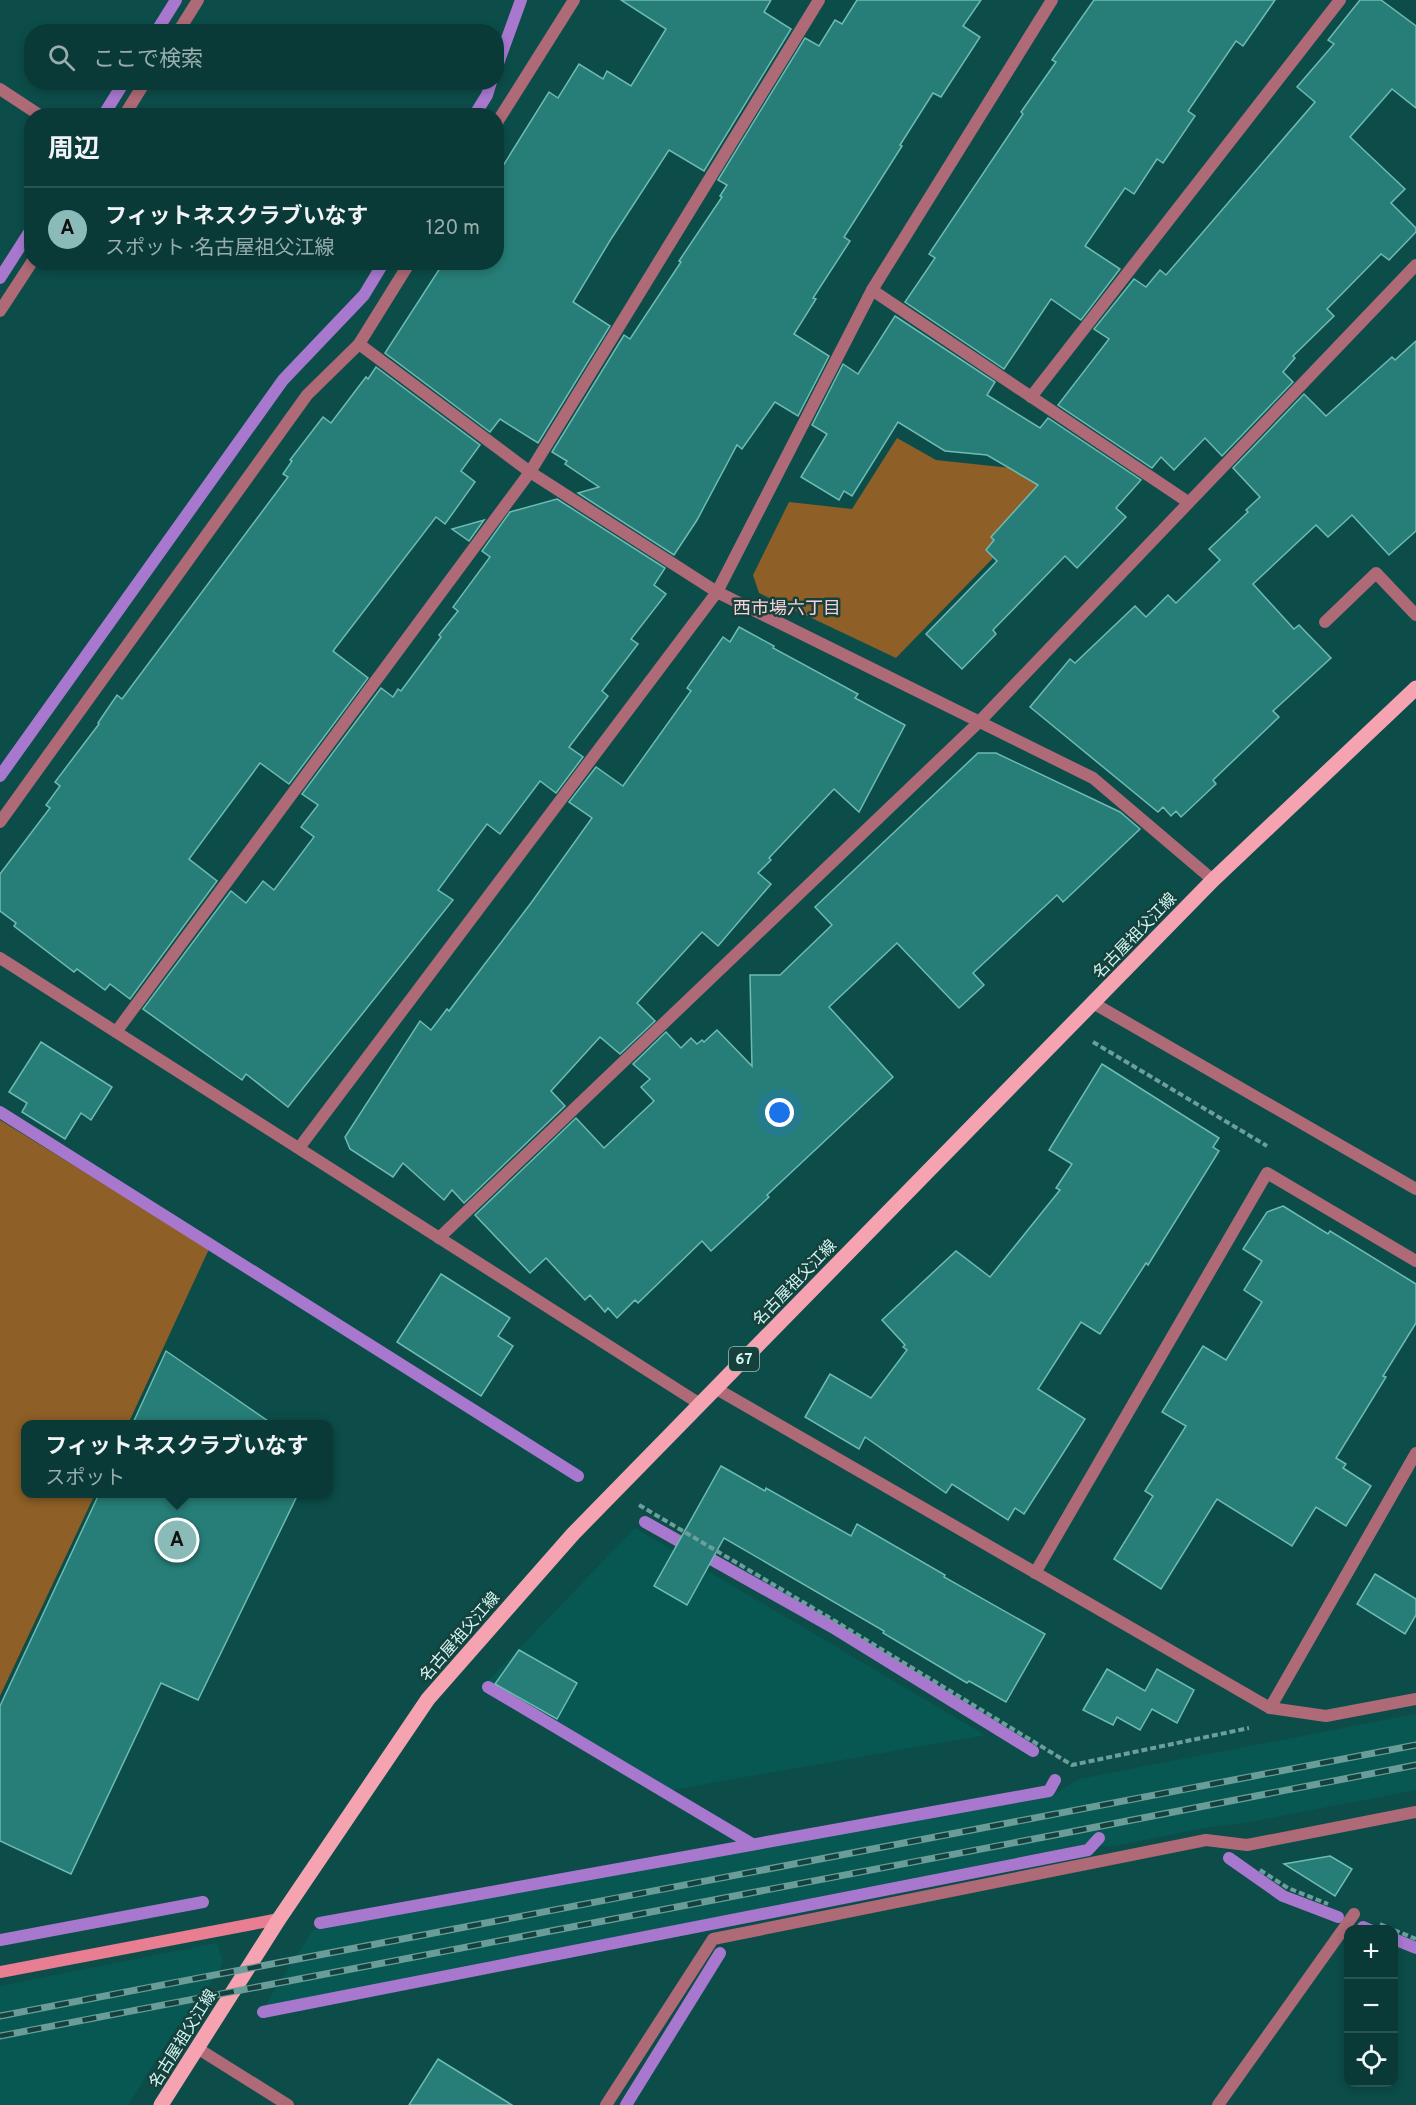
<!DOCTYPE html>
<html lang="ja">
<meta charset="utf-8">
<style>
body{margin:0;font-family:Overpass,"Noto Sans JP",sans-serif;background:#12413f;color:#f1f3f6}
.controls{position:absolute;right:18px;bottom:18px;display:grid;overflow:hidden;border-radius:12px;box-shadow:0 3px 9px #0003}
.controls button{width:54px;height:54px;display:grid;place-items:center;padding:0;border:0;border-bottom:2px solid #295452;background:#093a37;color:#f1f3f6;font:30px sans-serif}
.you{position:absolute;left:780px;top:1113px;width:21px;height:21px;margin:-15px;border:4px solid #fff;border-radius:50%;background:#1a73e8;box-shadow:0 0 0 9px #1a73e833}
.badge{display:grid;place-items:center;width:39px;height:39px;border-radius:50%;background:#8bbbb9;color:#111;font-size:20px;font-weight:700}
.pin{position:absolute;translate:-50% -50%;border:3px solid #fff;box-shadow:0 2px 6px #0006}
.popup{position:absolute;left:21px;top:1420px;width:312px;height:78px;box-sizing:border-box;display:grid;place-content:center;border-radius:12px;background:#093a37;filter:drop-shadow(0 2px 4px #0005);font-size:20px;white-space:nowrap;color:#99adad}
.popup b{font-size:22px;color:#f1f3f6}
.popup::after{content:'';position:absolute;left:50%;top:100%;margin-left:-12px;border:12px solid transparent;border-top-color:#093a37}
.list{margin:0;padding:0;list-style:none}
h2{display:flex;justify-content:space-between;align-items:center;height:78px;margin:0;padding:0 24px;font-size:26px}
h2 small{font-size:20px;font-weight:400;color:#99adad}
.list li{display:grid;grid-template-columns:39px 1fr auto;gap:18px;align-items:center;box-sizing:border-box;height:84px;padding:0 24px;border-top:2px solid #295452}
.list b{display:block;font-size:22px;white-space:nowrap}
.list p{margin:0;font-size:20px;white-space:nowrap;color:#99adad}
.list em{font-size:20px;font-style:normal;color:#99adad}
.icon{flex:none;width:33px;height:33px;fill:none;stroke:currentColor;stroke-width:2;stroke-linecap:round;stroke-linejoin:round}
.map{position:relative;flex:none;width:1416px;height:2105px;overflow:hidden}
.search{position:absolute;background:#093a37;box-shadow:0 3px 9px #0003;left:24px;top:24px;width:480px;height:66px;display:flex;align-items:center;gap:15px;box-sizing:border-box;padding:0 21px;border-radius:24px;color:#99adad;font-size:22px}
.panel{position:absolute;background:#093a37;box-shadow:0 3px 9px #0003;left:24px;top:108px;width:480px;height:162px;border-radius:24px}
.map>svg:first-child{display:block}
.built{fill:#075853}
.green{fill:#8e5f26}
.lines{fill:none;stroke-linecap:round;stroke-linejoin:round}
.stream{stroke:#a878cf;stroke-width:12}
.building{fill:#277e78;stroke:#6ebbb4;stroke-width:1.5}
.path{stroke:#6c9f9b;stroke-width:4;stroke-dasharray:6 3;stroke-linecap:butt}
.lane{stroke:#ae6a76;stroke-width:12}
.street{stroke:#ae6a76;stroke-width:12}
.secondary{stroke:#e97e93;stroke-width:12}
.primary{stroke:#f6a3b1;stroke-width:15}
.rail-casing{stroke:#6a9d99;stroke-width:7}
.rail{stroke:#16403c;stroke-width:4.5;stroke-dasharray:14;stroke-linecap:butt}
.labels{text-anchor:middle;stroke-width:5;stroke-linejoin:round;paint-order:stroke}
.shield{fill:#16403c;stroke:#9abfbb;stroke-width:1.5}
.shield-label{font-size:15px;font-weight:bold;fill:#d2f6f2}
.street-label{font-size:16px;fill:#d2f6f2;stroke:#16403c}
.neighbourhood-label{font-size:18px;fill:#f6d2d7;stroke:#16403c}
</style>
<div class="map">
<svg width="1416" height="2105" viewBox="0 0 1416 2105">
<rect width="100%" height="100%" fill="#0c4d49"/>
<g class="built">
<polygon points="635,1528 985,1735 671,1790 487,1682"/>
<polygon points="1416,1714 1416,1790 1249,1822 1199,1829 1110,1847 1086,1844 264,2007 313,1930 1054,1795 1079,1779"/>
<polygon points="217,1943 223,1963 186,2024 178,2025 128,2105 0,2105 0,1986"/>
</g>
<g class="green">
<polygon points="897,438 936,460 1030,470 1088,460 896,658 759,593 753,575 789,502 852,509"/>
<polygon points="0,1120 209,1249 128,1424 26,1424 26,1494 95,1494 0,1696"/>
</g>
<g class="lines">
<g class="stream">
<polyline points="156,32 176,0"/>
<polyline points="496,69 521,0"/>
<polyline points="103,116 124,82"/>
<polyline points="474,116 487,95 491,82"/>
<polyline points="0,278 32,228"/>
<polyline points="0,776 283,380 364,295 384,262"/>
<polyline points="0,1112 578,1476"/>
<polyline points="645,1522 832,1627 1033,1751"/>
<polyline points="488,1687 752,1844"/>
<polyline points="1229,1858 1283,1896 1338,1917"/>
<polyline points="320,1923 1049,1791 1055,1780"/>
<polyline points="1363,1927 1370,1930"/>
<polyline points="1394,1939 1416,1948"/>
<polyline points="0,1940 203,1902"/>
<polyline points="263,2012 1088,1850 1099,1838"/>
<polyline points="626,2105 720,1953"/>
</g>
</g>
<g class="building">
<polygon points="621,0 771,0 764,12 791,29 704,171 669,150 611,239 573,302 610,326 538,443 500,419 490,432 385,353 444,262 496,262 496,177 549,92 558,98 579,64 603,79 607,71 631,86 666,29"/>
<polygon points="857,0 981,0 963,26 980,37 941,97 933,93 900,145 902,146 844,237 850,241 813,298 816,299 794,334 829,356 798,416 775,402 742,449 737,445 697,520 674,555 578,493 599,487 565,464 567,461 552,452 624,335 630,339 681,262 679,261 722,197 720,196 727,185 718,180 805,38 819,46 835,20 842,24"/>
<polygon points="1094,0 1275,0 1243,46 1236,41 1188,111 1195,116 1163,163 1157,159 1134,194 1125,188 1085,246 1120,269 1081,320 1051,299 1004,369 905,302 935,258 929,254 1023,114 1021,112 1056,62 1052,60"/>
<polygon points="1360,0 1381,0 1416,26 1416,108 1392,89 1350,137 1405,189 1391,203 1416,228 1416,232 1389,260 1381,254 1327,309 1334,316 1293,356 1295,358 1283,372 1293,382 1222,456 1205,438 1174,470 1161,457 1152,468 1058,405 1109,339 1094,329 1134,279 1146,287 1160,270 1166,275 1315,102 1297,87 1334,44 1328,40"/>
<polygon points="895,316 995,382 987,395 1040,428 1048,418 1141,480 1116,508 1126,517 1077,568 1065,556 993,630 996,634 962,669 926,634 997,561 986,550 994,540 991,537 1038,485 987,455 945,451 898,422 852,496 844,491 839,500 801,477 827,434 812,425 843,364 858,374"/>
<polygon points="1416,341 1416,531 1389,555 1352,515 1328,537 1316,525 1253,584 1294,629 1299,625 1331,658 1273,711 1279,717 1213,780 1216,784 1181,817 1176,811 1171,816 1163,807 1158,812 1030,707 1070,659 1075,663 1135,606 1146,617 1168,595 1176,603 1220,560 1209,549 1248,512 1246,510 1260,497 1233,468 1304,394 1326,416 1392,357 1395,360"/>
<polygon points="376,367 480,445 461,471 475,482 445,524 436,517 333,651 368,678 289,784 260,763 189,859 217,881 130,999 110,984 105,990 77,969 74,972 14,926 16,923 0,911 0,874 50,808 46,805 60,786 55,782 99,724 98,723 117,695 122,699 288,477 283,474 292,461 290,460 323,417 331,423 366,377 368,379"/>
<polygon points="557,499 665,568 654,585 666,594 631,639 638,644 602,691 608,696 569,747 583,757 556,793 540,781 500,834 487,824 438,890 453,900 288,1107 246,1074 242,1080 143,1009 231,891 246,903 263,881 274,890 314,837 301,827 318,805 302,794 381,688 393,697 398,689 401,691 441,637 439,635 458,611 453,607 490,557 482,551 510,512"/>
<polygon points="484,520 469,541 452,529"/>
<polygon points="739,627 774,646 773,648 858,694 855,698 905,725 859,812 834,789 769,858 771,860 758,873 771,884 718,946 702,932 637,1003 655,1021 620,1054 600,1037 551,1091 565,1106 464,1203 452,1190 444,1200 403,1163 393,1177 350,1149 345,1137 420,1021 431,1030 447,1009 449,1011 531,903 592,818 569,802 596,767 623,786 691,691 687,688 723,637 730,642"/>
<polygon points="978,753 996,753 1120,812 1140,829 1063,902 1057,895 973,973 984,985 959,1008 897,943 829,1007 893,1077 767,1195 769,1197 711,1251 702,1241 638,1303 635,1300 617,1318 608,1308 605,1312 590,1295 585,1300 546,1258 530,1273 475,1215 576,1118 604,1148 654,1101 641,1087 650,1079 633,1064 666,1032 681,1048 691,1038 697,1044 702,1040 704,1042 717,1030 752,1066 750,975 780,975 832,925 815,907"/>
<polygon points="41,1042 112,1087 91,1120 81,1113 65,1139 22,1112 27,1103 9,1092"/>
<polygon points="1102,1064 1219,1138 1213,1147 1219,1151 1148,1265 1146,1263 1100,1334 1081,1322 1038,1389 1085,1419 1024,1514 1015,1508 1008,1520 952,1484 946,1493 865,1437 859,1449 805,1417 830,1374 871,1398 907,1350 903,1347 905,1345 882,1320 956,1251 990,1277 1060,1190 1056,1188 1072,1164 1049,1150"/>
<polygon points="1283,1206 1328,1234 1330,1231 1416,1284 1416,1323 1383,1376 1386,1377 1336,1458 1346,1464 1343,1468 1371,1486 1346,1526 1316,1507 1292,1546 1217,1499 1161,1589 1114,1559 1153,1496 1145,1491 1186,1426 1162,1412 1203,1346 1226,1360 1262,1302 1244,1290 1262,1261 1243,1249 1267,1212"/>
<polygon points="441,1274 510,1318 498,1336 513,1346 481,1396 397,1342"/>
<polygon points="166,1351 274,1425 132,1425"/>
<polygon points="721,1466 765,1491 766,1488 851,1536 857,1524 945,1575 944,1577 1045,1634 1006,1702 969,1681 967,1683 883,1633 884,1631 724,1538 687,1605 654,1586"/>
<polygon points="99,1494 298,1494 198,1700 161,1683 71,1874 0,1841 0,1706"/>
<polygon points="1375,1574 1416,1599 1416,1615 1405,1634 1357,1604"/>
<polygon points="519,1650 577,1683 557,1719 495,1684"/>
<polygon points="1107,1669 1145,1691 1157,1669 1194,1690 1177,1723 1152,1709 1140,1730 1117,1717 1113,1725 1083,1710"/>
<polygon points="1330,1856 1352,1869 1335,1896 1284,1864"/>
<polygon points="438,2059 512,2105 409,2105"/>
</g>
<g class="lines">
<g class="path">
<polyline points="1093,1042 1267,1146"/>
<polyline points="639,1505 835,1621 1072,1765 1249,1728"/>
<polyline points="1260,1870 1288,1888 1328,1904"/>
<polyline points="1380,1924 1393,1930"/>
<polyline points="1394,1930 1416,1939"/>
</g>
<g class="lane">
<polyline points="1325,622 1376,573 1416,615"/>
<polyline points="1093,1003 1416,1189"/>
</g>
<g class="street">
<polyline points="178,32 198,0"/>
<polyline points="0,89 41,116"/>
<polyline points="124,116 145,82"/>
<polyline points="496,124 574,0"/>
<polyline points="872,290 1188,502"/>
<polyline points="0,311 32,262"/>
<polyline points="359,344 530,472 717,592 1093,778 1213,880"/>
<polyline points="1031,397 1340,0"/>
<polyline points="0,822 307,395 359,344 410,262"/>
<polyline points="0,958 700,1404"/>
<polyline points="116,1032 530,472 819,0"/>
<polyline points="299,1148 717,592 872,290 1052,0"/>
<polyline points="439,1238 979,722 1416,265"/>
<polyline points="715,1388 1270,1708 1326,1716 1416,1699"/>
<polyline points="1035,1573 1267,1173 1416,1261"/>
<polyline points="1270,1708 1416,1453"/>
<polyline points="197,2048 288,2105"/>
<polyline points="606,2105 713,1939 1206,1840 1247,1845 1416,1812"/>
<polyline points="1218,2105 1354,1914"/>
</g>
<polyline class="secondary" points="0,1972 279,1919"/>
<polyline class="primary" points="161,2105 279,1919 428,1699 573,1534 1213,880 1416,688"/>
<g class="rail-casing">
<g id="rail">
<polyline points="0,2016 1416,1745"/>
<polyline points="0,2036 1065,1833 1416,1765"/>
</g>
</g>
<use href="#rail" class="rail"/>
</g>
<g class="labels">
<rect class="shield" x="729" y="1347" width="30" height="24" rx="4.5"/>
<g class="shield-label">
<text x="744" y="1364">67</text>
</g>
<g class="street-label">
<text transform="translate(1134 935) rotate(-46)" y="6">名古屋祖父江線</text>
<text transform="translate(794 1282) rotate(-46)" y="6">名古屋祖父江線</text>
<text transform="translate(459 1636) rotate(-49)" y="6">名古屋祖父江線</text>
<text transform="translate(182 2038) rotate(-58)" y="6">名古屋祖父江線</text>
</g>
<g class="neighbourhood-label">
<text x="787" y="614">西市場六丁目</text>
</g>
</g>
</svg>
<div class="controls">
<button>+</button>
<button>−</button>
<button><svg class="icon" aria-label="locate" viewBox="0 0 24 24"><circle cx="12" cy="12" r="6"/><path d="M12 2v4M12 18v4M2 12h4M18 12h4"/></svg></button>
</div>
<div class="you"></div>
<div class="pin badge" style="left:177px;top:1540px">A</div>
<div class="popup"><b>フィットネスクラブいなす</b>スポット</div>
<div class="search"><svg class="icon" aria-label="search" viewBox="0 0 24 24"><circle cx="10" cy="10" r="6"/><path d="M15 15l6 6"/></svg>ここで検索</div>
<section class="panel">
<h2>周辺<small></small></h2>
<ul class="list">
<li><span class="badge">A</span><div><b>フィットネスクラブいなす</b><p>スポット · 名古屋祖父江線</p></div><em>120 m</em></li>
</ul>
</section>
</div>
